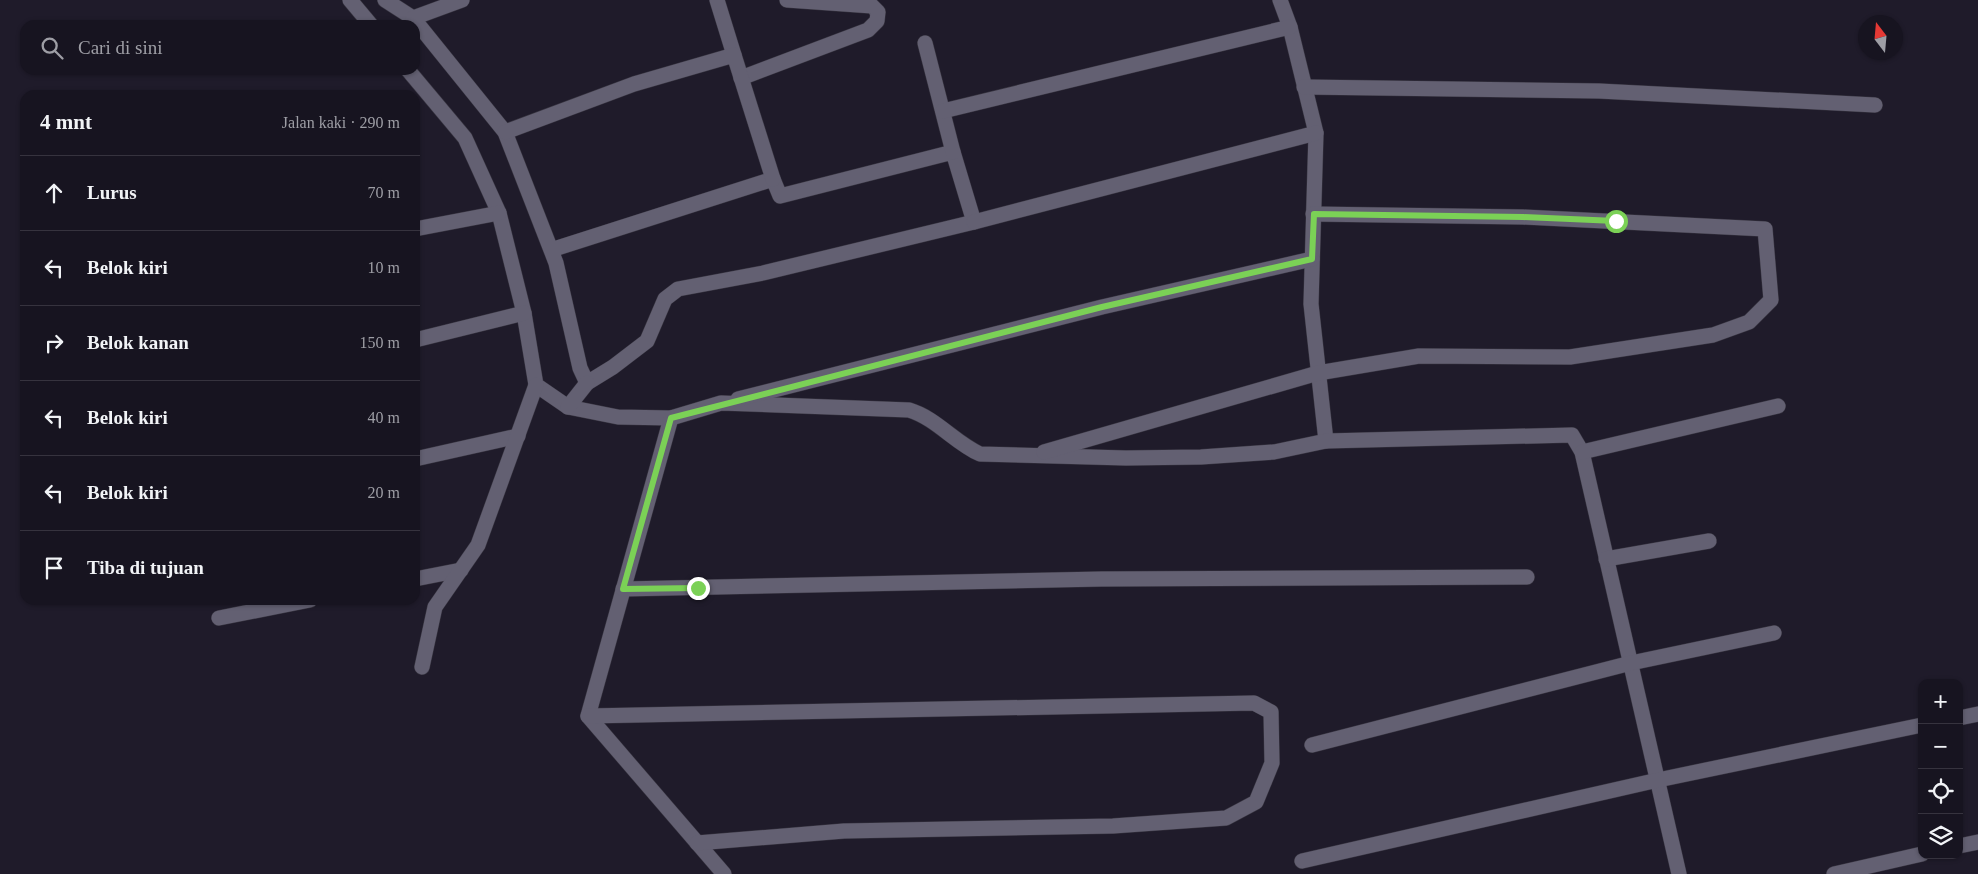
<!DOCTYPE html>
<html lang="id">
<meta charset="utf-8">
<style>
body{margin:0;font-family:Georgia,serif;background:#201d29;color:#f1f3f6}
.controls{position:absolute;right:15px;bottom:15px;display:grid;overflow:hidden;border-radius:10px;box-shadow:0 1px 4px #0004}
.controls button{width:45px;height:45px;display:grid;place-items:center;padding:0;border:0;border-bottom:1px solid #36333e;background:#171420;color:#f1f3f6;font:25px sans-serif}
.compass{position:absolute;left:1858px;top:15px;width:45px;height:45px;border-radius:50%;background:#171420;box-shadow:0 1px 4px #0004;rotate:344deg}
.stop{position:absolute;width:15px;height:15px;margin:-11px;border:4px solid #7bd156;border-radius:50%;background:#fff}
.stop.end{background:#7bd156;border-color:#fff;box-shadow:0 1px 5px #0008}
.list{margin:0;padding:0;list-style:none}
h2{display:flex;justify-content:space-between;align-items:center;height:65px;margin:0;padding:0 20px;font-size:21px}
h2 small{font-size:16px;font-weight:400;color:#9e9ea5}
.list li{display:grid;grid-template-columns:32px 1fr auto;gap:15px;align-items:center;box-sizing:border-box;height:75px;padding:0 20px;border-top:1px solid #36333e}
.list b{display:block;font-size:19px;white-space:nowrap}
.list em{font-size:16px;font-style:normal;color:#9e9ea5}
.icon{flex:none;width:28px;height:28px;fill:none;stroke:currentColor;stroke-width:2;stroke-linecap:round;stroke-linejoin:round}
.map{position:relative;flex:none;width:1978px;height:874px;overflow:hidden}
.search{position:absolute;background:#171420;box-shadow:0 1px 4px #0004;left:20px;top:20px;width:400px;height:55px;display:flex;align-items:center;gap:12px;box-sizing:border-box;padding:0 18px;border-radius:15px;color:#9e9ea5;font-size:19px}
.panel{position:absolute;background:#171420;box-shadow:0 1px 4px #0004;left:20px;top:90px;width:400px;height:515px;border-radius:15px}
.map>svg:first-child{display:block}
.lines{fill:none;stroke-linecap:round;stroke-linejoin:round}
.minor-casing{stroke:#383541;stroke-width:16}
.minor{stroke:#636072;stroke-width:15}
.route{stroke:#7bd156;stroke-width:6}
</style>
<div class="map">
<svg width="1978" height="874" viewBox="0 0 1978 874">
<rect width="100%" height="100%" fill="#1f1b2a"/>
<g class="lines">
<g class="minor-casing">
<g id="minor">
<polyline points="350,0 371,25"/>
<polyline points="385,0 413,18 505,132 551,250 556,263 580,368 587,383 613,367 647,341 665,299 678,289 763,273 974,222 953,152 780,196 773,179 551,250"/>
<polyline points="717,0 734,55"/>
<polyline points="1280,0 1290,27 1316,133 1311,304 1326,441"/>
<polyline points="413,18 462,0"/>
<polyline points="925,43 953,152"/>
<path d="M408,70L465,138L499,213L524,313L536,385L568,407L618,417L671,418L721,403L909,410C936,418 955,443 980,454L1126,458L1201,457L1274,452L1326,441L1572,435L1582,452L1679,874"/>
<polyline points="741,78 868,30 877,21 878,12 872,6 787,0"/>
<polyline points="1304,87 1599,91 1875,105"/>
<polyline points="943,111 1290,27"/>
<polyline points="505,132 634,84 734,55 773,179"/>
<polyline points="974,222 1316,133"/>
<polyline points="415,229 499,213"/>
<polyline points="415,340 524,313"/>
<polyline points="738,399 1102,307 1312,259"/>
<polyline points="568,407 587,383"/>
<polyline points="671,418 588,716 724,874"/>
<polyline points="1044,452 1318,373 1419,356 1570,357 1713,335 1749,322 1771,300 1765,229 1523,217 1313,214"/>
<polyline points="1582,452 1778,406"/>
<polyline points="415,459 518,436"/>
<polyline points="1606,559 1709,541"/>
<polyline points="415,579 461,570"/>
<polyline points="623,589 1102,579 1527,577"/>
<polyline points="219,618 310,600"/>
<polyline points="422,667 435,607 478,545 536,385"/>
<polyline points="588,716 1254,703 1271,712 1272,763 1256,802 1226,818 1113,826 844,831 697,843"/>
<polyline points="1959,718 1978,714"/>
<polyline points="1312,745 1631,663 1774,633"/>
<polyline points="1959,846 1978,842"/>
<polyline points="1302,861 1658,780 1922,725"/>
<polyline points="1834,874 1922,854"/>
</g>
</g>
<use href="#minor" class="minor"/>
</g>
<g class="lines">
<polyline class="route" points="698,588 623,589 671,418 1102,307 1312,259 1314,214 1523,217 1616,221"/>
</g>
</svg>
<div class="controls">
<button>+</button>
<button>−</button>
<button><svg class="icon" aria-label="locate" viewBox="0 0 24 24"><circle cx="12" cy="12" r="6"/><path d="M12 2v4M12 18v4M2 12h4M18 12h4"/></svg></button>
<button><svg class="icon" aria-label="layers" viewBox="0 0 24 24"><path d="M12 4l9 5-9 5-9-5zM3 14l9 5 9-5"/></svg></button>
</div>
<svg class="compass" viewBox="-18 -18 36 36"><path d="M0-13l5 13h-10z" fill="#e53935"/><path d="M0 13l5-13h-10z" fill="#9e9ea5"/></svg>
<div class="stop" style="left:1616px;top:221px"></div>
<div class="stop end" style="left:698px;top:588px"></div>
<div class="search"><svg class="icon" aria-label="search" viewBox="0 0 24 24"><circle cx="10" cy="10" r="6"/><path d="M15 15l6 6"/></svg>Cari di sini</div>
<section class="panel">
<h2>4 mnt<small>Jalan kaki · 290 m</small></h2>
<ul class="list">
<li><svg class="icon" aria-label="ahead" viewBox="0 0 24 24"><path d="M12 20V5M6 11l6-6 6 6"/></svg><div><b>Lurus</b></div><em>70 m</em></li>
<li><svg class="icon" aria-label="left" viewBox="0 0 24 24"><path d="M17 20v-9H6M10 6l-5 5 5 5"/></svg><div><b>Belok kiri</b></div><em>10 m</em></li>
<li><svg class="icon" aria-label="right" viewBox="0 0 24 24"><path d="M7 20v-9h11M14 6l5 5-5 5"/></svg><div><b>Belok kanan</b></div><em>150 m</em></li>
<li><svg class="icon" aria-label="left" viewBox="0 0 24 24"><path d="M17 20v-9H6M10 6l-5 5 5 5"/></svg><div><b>Belok kiri</b></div><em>40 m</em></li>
<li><svg class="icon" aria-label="left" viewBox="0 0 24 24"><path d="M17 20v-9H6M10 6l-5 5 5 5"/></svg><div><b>Belok kiri</b></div><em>20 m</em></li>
<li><svg class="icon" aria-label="arrive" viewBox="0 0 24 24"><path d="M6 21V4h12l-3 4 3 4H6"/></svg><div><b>Tiba di tujuan</b></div></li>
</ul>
</section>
</div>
